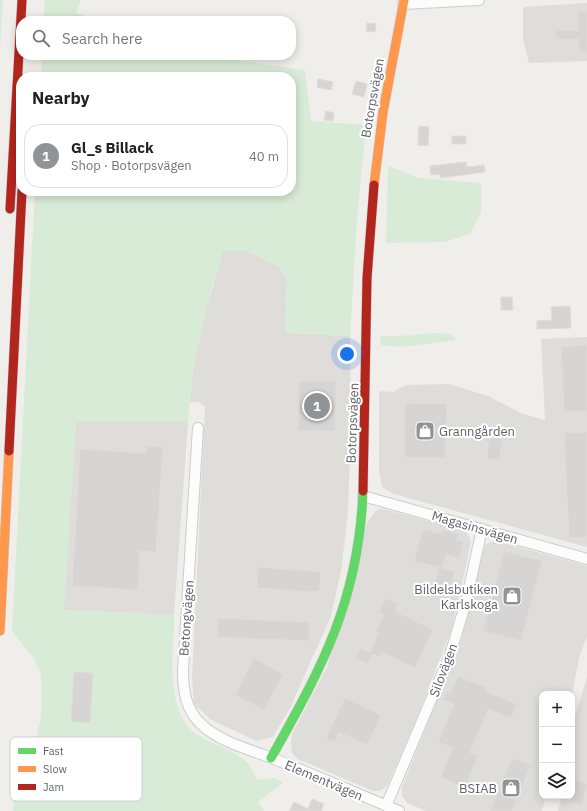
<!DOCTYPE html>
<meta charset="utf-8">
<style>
body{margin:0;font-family:"IBM Plex Sans",sans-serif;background:#f2f2f2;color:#222}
.controls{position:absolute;right:12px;bottom:12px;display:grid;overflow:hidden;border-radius:8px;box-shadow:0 2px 10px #0003}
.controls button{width:36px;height:36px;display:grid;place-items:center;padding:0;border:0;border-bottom:1px solid #e0e0e0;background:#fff;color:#222;font:20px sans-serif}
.you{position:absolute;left:347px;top:354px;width:14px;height:14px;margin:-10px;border:3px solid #fff;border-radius:50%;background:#1a73e8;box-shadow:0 0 0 6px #1a73e833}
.badge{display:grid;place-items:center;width:26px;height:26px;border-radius:50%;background:#919496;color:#fff;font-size:13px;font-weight:700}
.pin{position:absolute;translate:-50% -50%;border:2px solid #fff;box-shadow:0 1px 4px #0006}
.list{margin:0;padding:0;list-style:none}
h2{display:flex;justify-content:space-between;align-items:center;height:52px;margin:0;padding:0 16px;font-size:17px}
h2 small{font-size:13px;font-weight:400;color:#767676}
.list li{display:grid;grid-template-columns:26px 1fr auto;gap:12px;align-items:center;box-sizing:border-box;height:64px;margin:0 8px 8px;padding:0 8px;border:1px solid #e0e0e0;border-radius:16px}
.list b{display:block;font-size:15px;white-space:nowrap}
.list p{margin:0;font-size:13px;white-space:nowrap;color:#767676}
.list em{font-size:13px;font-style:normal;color:#767676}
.icon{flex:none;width:22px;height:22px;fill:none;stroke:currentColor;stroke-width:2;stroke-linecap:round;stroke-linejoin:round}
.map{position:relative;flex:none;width:587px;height:811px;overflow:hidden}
.search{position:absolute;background:#fff;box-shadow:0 2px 10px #0003;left:16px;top:16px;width:280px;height:44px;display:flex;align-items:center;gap:10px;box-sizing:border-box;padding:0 14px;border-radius:16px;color:#767676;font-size:15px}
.panel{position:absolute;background:#fff;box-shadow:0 2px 10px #0003;left:16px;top:72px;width:280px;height:124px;border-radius:16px}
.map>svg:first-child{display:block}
.industrial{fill:#dfddda}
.green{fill:#d8ebd6}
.building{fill:#d6d5d3;stroke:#deddd9}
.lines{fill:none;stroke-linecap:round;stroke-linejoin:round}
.street-casing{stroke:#cbcccc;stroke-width:12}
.fast-casing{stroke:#cacacb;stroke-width:10}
.slow-casing{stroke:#cacacb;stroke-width:10}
.jam-casing{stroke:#cacacb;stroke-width:10}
.street{stroke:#fdfcfc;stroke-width:10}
.fast{stroke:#63d668;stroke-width:9}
.slow{stroke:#ff974d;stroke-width:9}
.jam{stroke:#b3261e;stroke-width:9}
.labels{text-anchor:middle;stroke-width:4;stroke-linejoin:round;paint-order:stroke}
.street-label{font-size:13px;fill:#5f6368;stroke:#fff}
.poi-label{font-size:13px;fill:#5f6368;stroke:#fff;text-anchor:end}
.key{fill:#fff;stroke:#cfd0d2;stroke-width:1}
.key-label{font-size:11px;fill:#5f6368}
</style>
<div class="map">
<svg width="587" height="811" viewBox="0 0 587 811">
<rect width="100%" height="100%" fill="#efeeea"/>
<g class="industrial">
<polygon points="587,3 587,61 529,63 523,39 523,7"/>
<polygon points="223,250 248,251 280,267 287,282 285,333 350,336 351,425 348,513 341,571 331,616 290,708 273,737 256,741 210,719 194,704 192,677 205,407 199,402 190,403 193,369 201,328"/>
<polygon points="587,337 587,547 394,494 382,487 379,472 379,391 393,392 406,385 449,384 488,396 523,414 545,420 541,339"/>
<polygon points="76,422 188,422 174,615 63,610"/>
<polygon points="380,509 387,510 462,530 468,534 471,542 452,628 416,720 387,786 380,791 373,791 298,759 292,753 291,744 292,734 327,667 367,523 376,511"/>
<polygon points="490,542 504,543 587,566 587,637 580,654 572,694 542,694 542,796 546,796 542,811 426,811 407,803 402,796 402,787 462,638 485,545"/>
<polygon points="587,677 587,811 558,811 562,796 572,796 572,743 576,713"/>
</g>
<g class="green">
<polygon points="0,0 3,0 0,47"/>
<polygon points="45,0 81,0 76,13 102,21 43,21"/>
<path d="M42,55H216L228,59L305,70L311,121L366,125L357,220L350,336L285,333L287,282L280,267L248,251H223L212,286L193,369L188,422H76L64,610L174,615C175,651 163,709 196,734C209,743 234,750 244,760C250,764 253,774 258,780L275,778L283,783L258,802L264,811H13L14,792L28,764L35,745L41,717V674L33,657L12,631L35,191H291V77H41Z"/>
<polygon points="388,166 418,178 481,183 481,212 470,234 444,242 386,243"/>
<polygon points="433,333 449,334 457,340 403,347 381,345 380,336 399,336"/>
</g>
<g class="building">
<polygon points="578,12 587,12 587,52 579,52 579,39 556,39 556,30 579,31"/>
<polygon points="367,23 376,24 375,32 366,31"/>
<polygon points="318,79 333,82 331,90 317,87"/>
<polygon points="356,81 367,84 364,97 352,94"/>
<polygon points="326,111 334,113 333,121 324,120"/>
<polygon points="419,126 429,127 428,146 418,145"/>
<rect x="452" y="136" width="14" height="8"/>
<polygon points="466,162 467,167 484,165 485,172 440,178 440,174 431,175 430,166"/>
<polygon points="501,297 512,297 513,310 501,310"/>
<polygon points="570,306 571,328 537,329 537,321 552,320 551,307"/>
<polygon points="587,345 587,411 564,412 561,347"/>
<polygon points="299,381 336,381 335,431 298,430"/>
<polygon points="405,403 447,404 445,458 404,457"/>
<polygon points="587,432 587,537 569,538 564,433"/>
<polygon points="489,438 502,439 500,460 487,459"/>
<polygon points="146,446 163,447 156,552 140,551 138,590 72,586 80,449 146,453"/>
<polygon points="423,529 442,534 443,530 459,534 457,540 464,542 459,558 446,554 442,568 414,561"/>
<polygon points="504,551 542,561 521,641 483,631"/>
<polygon points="258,567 321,572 319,592 257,588"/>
<polygon points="439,567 455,572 450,588 434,584"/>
<polygon points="386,598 398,604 395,611 433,630 415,668 382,652 379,657 372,654 368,664 356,658 361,648 370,653 378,633 376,631 384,615 379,612"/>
<polygon points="218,618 309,622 309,641 217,637"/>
<polygon points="254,658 283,674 264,710 235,695"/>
<polygon points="74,672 93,673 90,723 71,721"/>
<polygon points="458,676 487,688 485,691 517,704 511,718 488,709 470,753 478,756 465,788 441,777 452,748 438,742 454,704 443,700 447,691 451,693"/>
<polygon points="345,698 381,715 367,745 339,732 335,742 326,738"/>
<polygon points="512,758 531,765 512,811 490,811"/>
<polygon points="573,779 587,784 582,805 572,802"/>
<polygon points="312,799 324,804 321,811 289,811 294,802 308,809"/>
</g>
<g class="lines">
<g class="street-casing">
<g id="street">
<polyline points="403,4 479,0"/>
<path d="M198,428L183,671C183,691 186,710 201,724C220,742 248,749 272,758C314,775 356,793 399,811"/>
<polyline points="363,496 587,559"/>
<polyline points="386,806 450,655 466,602 482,529"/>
</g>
</g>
<g class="fast-casing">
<path id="fast" d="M271,758C323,666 359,599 363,491"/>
</g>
<g class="slow-casing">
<g id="slow">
<polyline points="374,185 383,112 404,0"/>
<polyline points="0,631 9,451"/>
</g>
</g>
<g class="jam-casing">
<g id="jam">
<polyline points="10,209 22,0"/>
<polyline points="9,451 22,191"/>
<polyline points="363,491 367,278 374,185"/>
</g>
</g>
<use href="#street" class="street"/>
<use href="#fast" class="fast"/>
<use href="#slow" class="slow"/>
<use href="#jam" class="jam"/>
</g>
<defs>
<g id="shop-square" transform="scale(1)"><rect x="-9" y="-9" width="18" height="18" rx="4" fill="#919496" stroke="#fff"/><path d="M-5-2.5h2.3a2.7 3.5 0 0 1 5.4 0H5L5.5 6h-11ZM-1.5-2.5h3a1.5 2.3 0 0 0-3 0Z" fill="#fff"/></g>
</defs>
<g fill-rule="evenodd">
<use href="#shop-square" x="425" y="431"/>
<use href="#shop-square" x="512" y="596"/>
<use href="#shop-square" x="511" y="788"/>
</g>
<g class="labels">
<g class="street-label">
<text transform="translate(372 98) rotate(-80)" y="5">Botorpsvägen</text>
<text transform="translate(352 423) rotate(-88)" y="5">Botorpsvägen</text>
<text transform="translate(475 527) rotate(16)" y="5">Magasinsvägen</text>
<text transform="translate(186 618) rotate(-86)" y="5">Betongvägen</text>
<text transform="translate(443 670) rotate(-69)" y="5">Silovägen</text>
<text transform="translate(324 780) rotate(23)" y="5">Elementvägen</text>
</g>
<g class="poi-label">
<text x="439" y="436" text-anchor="start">Granngården</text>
<text x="498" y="594">Bildelsbutiken<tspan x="498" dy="15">Karlskoga</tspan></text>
<text x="497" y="793">BSIAB</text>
</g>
</g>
<rect x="10" y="737" width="132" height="64" rx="6" class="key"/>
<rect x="18" y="748" width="18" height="6" fill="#63d668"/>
<rect x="18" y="766" width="18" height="6" fill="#ff974d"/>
<rect x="18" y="784" width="18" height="6" fill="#b3261e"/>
<g class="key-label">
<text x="43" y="755">Fast</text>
<text x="43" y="773">Slow</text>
<text x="43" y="791">Jam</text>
</g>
</svg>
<div class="controls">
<button>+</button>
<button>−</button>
<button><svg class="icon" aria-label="layers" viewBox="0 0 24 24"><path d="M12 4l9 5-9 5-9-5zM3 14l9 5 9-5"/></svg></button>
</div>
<div class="you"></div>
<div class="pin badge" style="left:317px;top:406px">1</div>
<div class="search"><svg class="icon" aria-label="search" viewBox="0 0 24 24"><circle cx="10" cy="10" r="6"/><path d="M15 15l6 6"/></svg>Search here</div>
<section class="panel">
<h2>Nearby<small></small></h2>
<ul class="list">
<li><span class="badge">1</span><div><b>Gl_s Billack</b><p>Shop · Botorpsvägen</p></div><em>40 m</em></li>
</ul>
</section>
</div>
